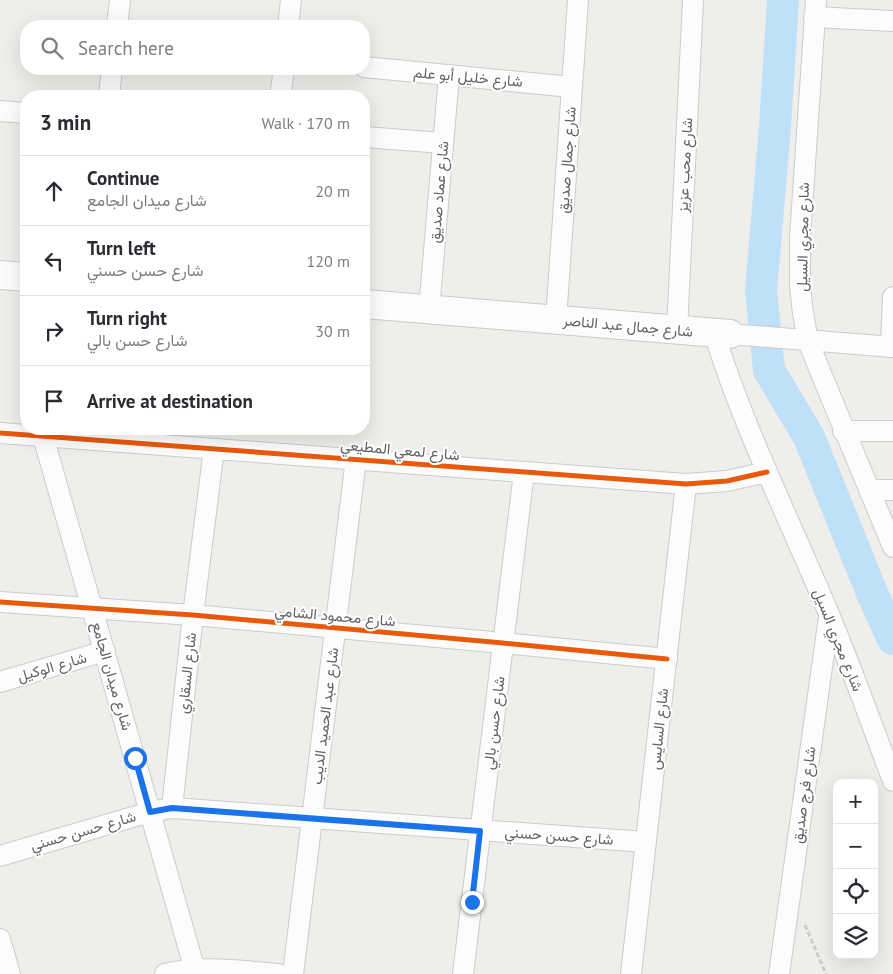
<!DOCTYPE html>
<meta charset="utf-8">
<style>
body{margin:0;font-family:"PT Sans",Vazirmatn,sans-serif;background:#f2f2f3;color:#2b2b33}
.controls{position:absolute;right:15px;bottom:15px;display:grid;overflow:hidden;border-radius:10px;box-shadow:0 5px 20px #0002}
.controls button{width:45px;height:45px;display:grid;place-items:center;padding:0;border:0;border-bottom:1px solid #e1e1e2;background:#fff;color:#2b2b33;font:25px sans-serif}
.stop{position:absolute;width:15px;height:15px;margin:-11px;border:4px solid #1a73e8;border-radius:50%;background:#fff}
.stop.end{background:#1a73e8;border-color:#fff;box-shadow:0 1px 5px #0008}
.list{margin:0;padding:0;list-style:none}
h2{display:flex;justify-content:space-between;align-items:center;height:65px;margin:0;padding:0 20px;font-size:21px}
h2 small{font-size:16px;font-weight:400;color:#7c7c81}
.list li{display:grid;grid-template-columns:32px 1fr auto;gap:15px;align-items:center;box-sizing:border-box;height:70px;padding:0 20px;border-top:1px solid #e1e1e2}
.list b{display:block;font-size:19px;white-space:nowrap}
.list p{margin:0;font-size:16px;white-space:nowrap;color:#7c7c81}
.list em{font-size:16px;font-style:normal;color:#7c7c81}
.icon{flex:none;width:28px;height:28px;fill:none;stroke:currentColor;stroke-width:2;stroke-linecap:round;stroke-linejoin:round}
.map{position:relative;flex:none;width:893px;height:974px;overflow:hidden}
.search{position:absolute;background:#fff;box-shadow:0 5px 20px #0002;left:20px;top:20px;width:350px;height:55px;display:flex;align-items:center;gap:12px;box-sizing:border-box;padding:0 18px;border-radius:20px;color:#7c7c81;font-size:19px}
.panel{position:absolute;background:#fff;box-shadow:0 5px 20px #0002;left:20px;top:90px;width:350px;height:345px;border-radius:20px}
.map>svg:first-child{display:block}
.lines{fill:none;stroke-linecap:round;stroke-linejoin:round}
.river{stroke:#bfe0f9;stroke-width:32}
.street-casing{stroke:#cbcccc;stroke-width:22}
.secondary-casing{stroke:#cacacb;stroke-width:30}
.path{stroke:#cacfcc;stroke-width:3;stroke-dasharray:5 2.5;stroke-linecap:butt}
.street{stroke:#fdfcfc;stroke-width:20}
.secondary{stroke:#fdfcfc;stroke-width:28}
.cycleway-casing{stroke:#fff;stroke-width:8}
.cycleway{stroke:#e8590c;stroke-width:5}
.route{stroke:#1a73e8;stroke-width:6}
.labels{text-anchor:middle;stroke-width:4;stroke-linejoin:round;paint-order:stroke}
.street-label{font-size:15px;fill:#5f6368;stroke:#fff}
</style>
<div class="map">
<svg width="893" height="974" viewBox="0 0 893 974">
<rect width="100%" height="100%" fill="#efeeea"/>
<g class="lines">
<polyline class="river" points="783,0 775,127 761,290 769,370 809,437 872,593 893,639"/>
<g class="street-casing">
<g id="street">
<polyline points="816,0 800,238 800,286 803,313 808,341 820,371 893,547"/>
<polyline points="814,17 893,21"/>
<polyline points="117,26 120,0"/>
<polyline points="288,26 291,0"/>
<polyline points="364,67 572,87"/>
<polyline points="109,96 112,69"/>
<polyline points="280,96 284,69"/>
<polyline points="0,111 26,113"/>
<polyline points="364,137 443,143"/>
<polyline points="429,310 449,75"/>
<polyline points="556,320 578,0"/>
<polyline points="677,330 693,0"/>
<path d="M714,333C744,429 790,521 829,614C852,669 872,725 893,781"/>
<polyline points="730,334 893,347"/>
<polyline points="891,347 893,297"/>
<polyline points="843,431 893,431"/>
<polyline points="0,433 686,484 727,481 767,472"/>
<polyline points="43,436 196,974"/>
<polyline points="869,490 893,490"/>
<polyline points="0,602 193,615 503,643 667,659"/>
<polyline points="0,682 105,651"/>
<polyline points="172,808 193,615 214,449"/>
<polyline points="0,856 150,812 172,808 646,842"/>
<polyline points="0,939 10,974"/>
<path d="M165,974C202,965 241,971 278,974"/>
<polyline points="293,974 356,459"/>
<polyline points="463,974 524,472"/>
<polyline points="631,974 686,484"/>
<polyline points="779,974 829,617"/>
</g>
</g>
<g class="secondary-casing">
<g id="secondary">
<polyline points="0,275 26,277"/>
<polyline points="364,304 730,334"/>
</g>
</g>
<polyline class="path" points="805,925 826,974"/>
<use href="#street" class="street"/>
<use href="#secondary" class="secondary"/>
<g class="cycleway-casing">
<g id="cycleway">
<polyline points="0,433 686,484 727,481 767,472"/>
<polyline points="0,602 193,615 503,643 667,659"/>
</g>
</g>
<use href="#cycleway" class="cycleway"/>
</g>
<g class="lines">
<polyline class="route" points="135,758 150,812 172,808 480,831 472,902"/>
</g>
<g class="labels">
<g class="street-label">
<text transform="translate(468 77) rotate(5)" y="5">شارع خليل أبو علم</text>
<text transform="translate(567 160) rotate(-86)" y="5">شارع جمال صديق</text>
<text transform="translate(685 165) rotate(-87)" y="5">شارع محب عزيز</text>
<text transform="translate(439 192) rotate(-85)" y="5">شارع عماد صديق</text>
<text transform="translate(803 237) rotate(-89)" y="5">شارع مجري السيل</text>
<text transform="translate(628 326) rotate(5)" y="5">شارع جمال عبد الناصر</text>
<text transform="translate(400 450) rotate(5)" y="5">شارع لمعي المطيعي</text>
<text transform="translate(335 616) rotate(5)" y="5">شارع محمود الشامي</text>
<text transform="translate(838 640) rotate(68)" y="5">شارع مجري السيل</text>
<text transform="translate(52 667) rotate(-16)" y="5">شارع الوكيل</text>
<text transform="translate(187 673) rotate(-84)" y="5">شارع السقاري</text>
<text transform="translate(112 676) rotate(74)" y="5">شارع ميدان الجامع</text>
<text transform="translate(325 716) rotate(-83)" y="5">شارع عبد الحميد الديب</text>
<text transform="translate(494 723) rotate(-83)" y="5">شارع حسن بالي</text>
<text transform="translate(659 729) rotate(-84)" y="5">شارع السايس</text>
<text transform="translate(804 795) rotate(-82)" y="5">شارع فرج صديق</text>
<text transform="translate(83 831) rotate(-16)" y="5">شارع حسن حسني</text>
<text transform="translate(559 836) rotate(4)" y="5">شارع حسن حسني</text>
</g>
</g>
</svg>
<div class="controls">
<button>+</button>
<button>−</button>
<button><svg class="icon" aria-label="locate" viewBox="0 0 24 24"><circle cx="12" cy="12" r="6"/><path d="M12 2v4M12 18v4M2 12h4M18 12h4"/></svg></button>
<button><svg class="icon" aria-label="layers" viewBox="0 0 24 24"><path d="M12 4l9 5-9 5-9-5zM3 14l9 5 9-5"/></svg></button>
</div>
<div class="stop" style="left:135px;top:758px"></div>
<div class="stop end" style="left:472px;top:902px"></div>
<div class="search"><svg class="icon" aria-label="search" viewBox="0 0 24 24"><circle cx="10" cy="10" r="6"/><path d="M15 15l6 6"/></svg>Search here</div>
<section class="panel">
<h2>3 min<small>Walk · 170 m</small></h2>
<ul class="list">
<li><svg class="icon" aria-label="ahead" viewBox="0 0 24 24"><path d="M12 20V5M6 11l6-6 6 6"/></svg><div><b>Continue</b><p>شارع ميدان الجامع</p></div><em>20 m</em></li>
<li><svg class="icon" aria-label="left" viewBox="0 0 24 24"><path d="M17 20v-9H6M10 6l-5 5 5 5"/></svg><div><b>Turn left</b><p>شارع حسن حسني</p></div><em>120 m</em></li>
<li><svg class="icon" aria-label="right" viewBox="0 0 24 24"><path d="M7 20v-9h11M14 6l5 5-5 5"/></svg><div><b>Turn right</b><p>شارع حسن بالي</p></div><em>30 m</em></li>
<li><svg class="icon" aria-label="arrive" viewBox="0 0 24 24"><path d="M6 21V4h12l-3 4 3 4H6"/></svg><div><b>Arrive at destination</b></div></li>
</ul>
</section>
</div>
